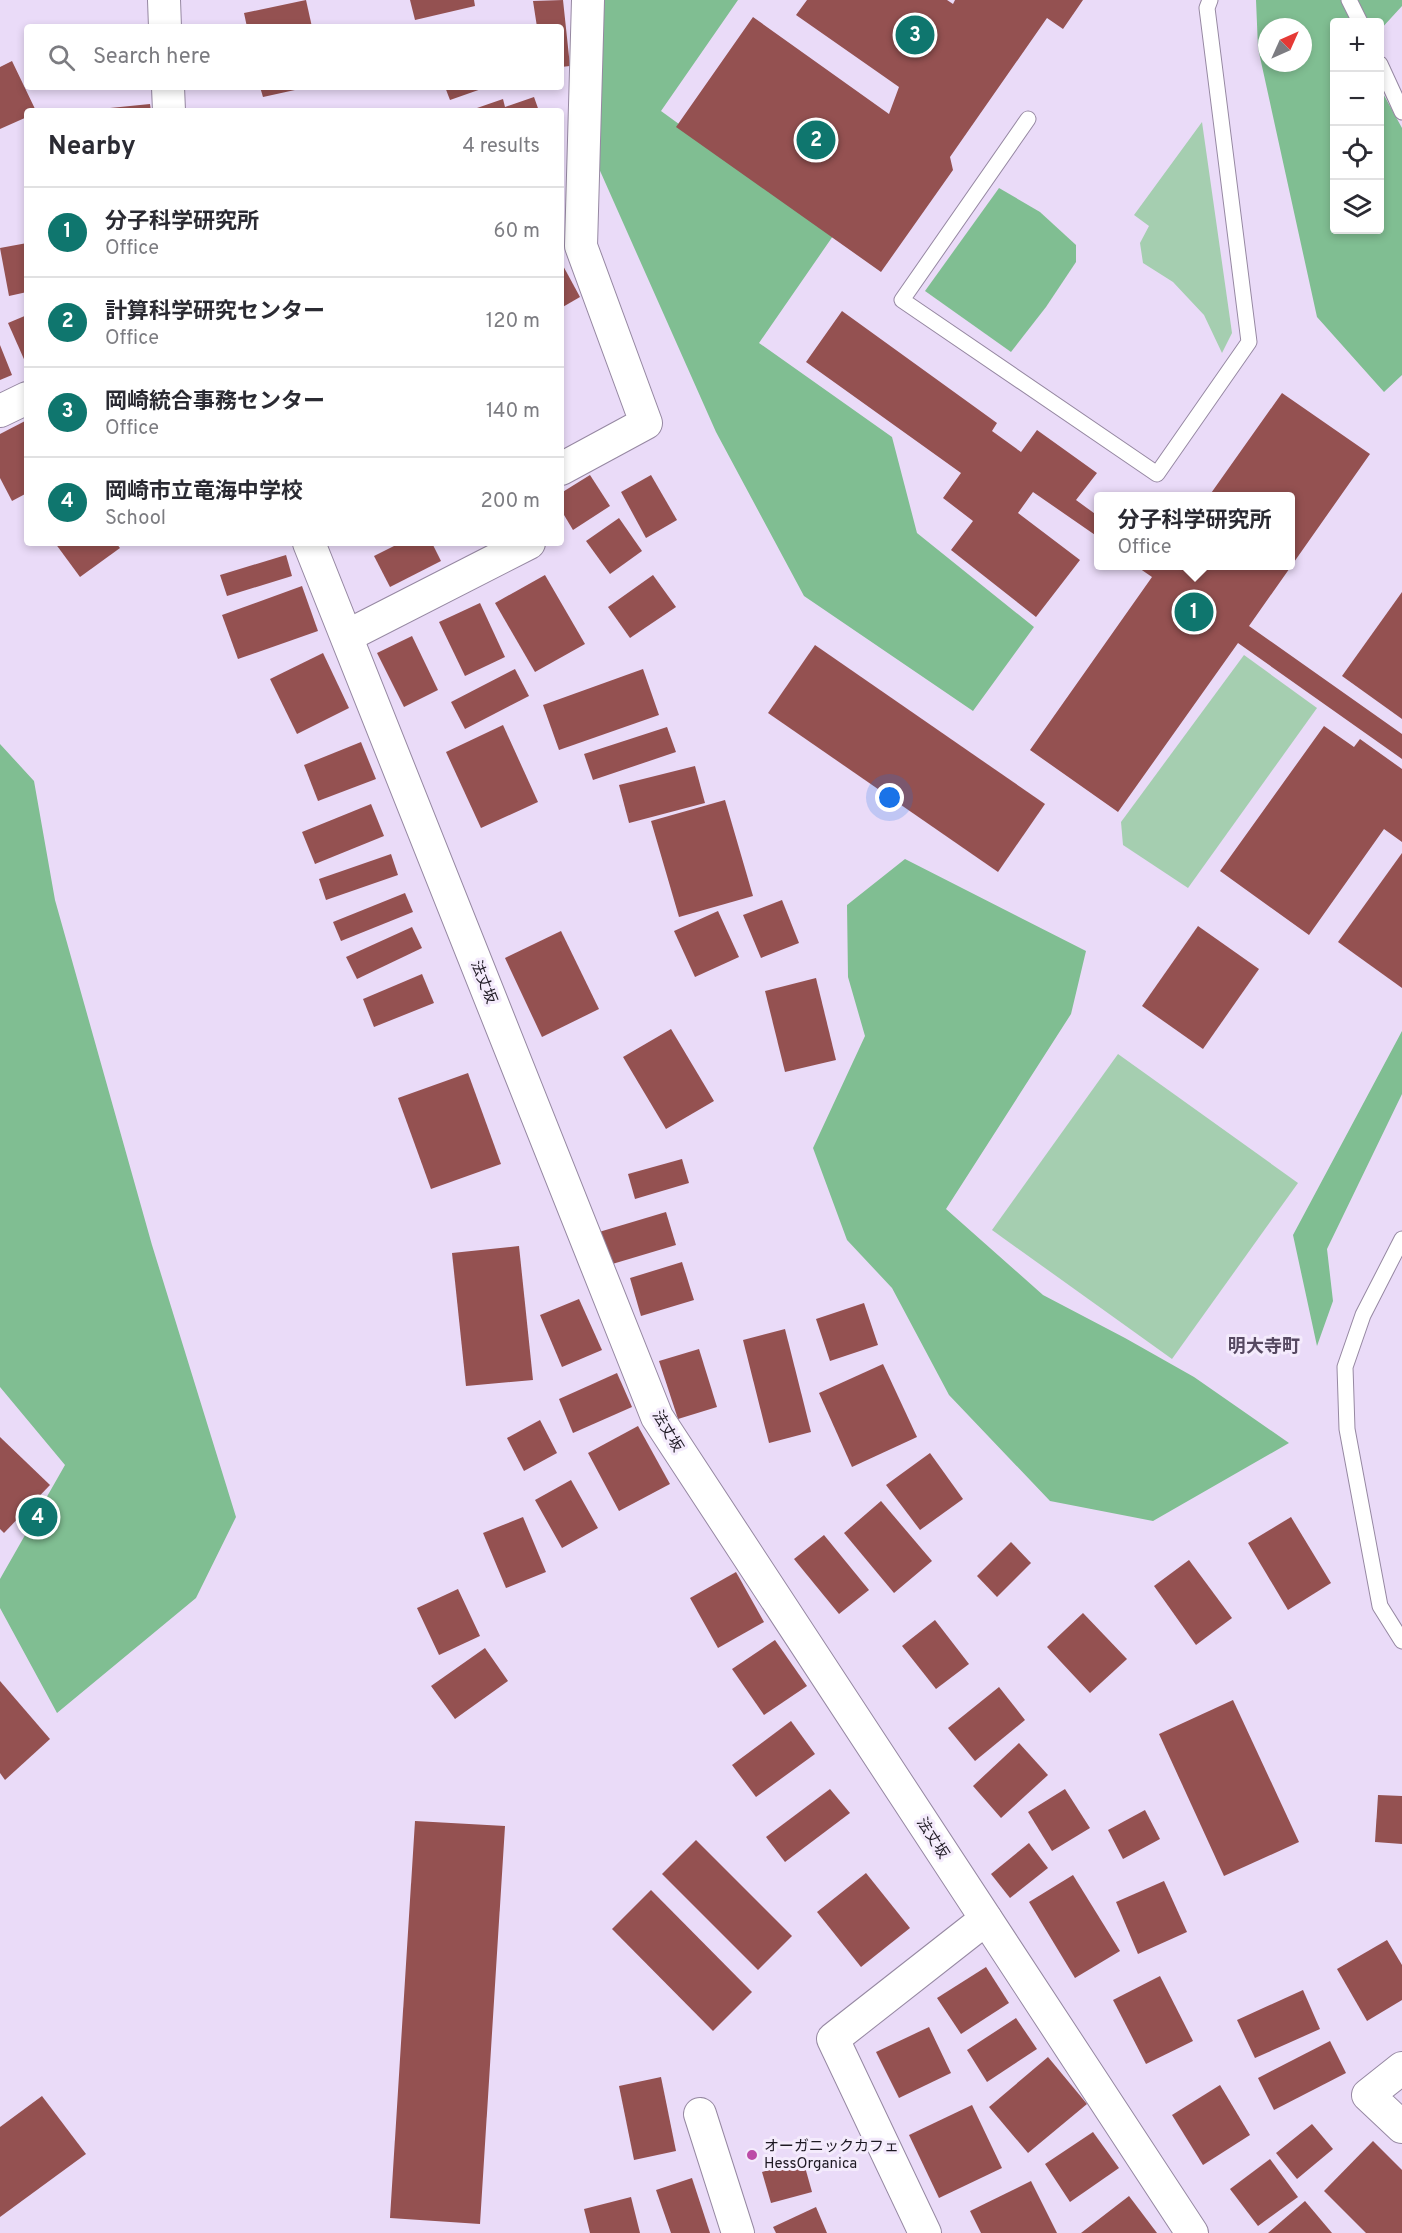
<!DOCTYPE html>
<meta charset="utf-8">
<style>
body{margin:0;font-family:Overpass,"Noto Sans JP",sans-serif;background:#f2f2f3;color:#2b2b33}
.controls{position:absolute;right:18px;top:18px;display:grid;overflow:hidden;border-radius:6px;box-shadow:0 3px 9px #0003}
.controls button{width:54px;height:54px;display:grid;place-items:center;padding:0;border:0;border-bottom:2px solid #e1e1e2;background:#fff;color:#2b2b33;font:30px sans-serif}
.compass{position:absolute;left:1258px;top:18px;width:54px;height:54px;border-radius:50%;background:#fff;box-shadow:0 3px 9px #0003;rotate:45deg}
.you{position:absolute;left:890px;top:798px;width:21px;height:21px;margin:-15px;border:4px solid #fff;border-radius:50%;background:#1a73e8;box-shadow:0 0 0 9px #1a73e833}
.badge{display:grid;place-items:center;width:39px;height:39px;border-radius:50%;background:#0f766e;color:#fff;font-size:20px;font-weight:700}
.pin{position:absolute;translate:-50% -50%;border:3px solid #fff;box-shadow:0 2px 6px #0006}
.popup{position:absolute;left:1094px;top:492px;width:201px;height:78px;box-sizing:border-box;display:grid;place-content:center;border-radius:6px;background:#fff;filter:drop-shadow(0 2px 4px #0005);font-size:20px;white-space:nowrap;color:#7c7c81}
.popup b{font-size:22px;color:#2b2b33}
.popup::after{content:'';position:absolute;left:50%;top:100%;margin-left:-12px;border:12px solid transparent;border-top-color:#fff}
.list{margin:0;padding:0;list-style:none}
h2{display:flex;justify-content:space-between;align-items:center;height:78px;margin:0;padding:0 24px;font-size:26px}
h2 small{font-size:20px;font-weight:400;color:#7c7c81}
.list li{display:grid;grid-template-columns:39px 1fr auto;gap:18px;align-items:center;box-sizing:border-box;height:90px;padding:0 24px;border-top:2px solid #e1e1e2}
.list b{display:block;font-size:22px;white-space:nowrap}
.list p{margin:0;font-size:20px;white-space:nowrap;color:#7c7c81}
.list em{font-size:20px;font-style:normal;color:#7c7c81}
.icon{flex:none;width:33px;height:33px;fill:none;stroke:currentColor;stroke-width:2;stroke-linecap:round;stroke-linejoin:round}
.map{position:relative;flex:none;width:1402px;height:2233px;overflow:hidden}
.search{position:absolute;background:#fff;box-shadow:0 3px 9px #0003;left:24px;top:24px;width:540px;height:66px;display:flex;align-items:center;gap:15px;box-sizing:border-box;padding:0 21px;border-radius:6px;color:#7c7c81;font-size:22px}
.panel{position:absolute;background:#fff;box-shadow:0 3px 9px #0003;left:24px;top:108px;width:540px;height:438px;border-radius:6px}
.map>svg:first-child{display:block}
.green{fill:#a5ceb0}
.forest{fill:#80be92;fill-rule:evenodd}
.building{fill:#945151}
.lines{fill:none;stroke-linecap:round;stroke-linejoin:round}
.lane-casing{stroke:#9688a2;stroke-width:17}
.street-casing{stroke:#9688a2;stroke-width:34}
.lane{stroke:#fff;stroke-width:15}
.street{stroke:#fff;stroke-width:32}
.poi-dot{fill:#bc4ba7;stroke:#f4ebfc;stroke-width:2}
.labels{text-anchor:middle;stroke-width:6;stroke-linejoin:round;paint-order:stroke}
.street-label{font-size:15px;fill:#1e1923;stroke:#f4ebfc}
.poi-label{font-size:15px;fill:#1e1923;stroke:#f4ebfc;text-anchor:start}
.quarter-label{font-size:18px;font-weight:bold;fill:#564961;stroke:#f4ebfc}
</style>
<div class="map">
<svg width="1402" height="2233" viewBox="0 0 1402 2233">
<rect width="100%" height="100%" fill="#eadbf8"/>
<g class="green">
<polygon points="1202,122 1232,333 1222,353 1204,315 1173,282 1143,263 1140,243 1149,226 1134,215"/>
<polygon points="1244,655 1317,708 1188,888 1123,845 1121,822"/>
<polygon points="1118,1054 1298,1183 1172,1359 992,1230"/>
</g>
<g class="forest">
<polygon points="586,0 738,0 661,111 833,236 759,343 892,437 917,533 1034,627 973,711 804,596 716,432 597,164"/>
<path d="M1256,0H1402V6L1380,30V22H1334V230H1380V88L1402,128V375L1384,392L1317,317L1258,48ZM1267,27H1303V63H1267Z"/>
<polygon points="999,188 1040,212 1076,245 1076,262 1046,307 1011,352 925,291"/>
<polygon points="0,744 34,781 55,900 152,1245 236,1517 196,1598 57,1713 0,1608 0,1579 65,1465 0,1387"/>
<polygon points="905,859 1086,951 1071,1014 946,1209 1043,1295 1125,1338 1194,1377 1289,1443 1153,1521 1050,1501 949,1395 892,1288 847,1240 813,1148 865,1036 848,977 847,905"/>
<polygon points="1402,1031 1402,1094 1327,1249 1333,1301 1317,1346 1293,1235"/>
</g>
<g class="building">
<polygon points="306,0 312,27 247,27 244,13"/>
<polygon points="410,0 474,0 475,6 415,20"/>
<polygon points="563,0 570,66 561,67 561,27 537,27 533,1"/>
<polygon points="807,0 947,0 953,4 955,0 1083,0 1063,29 1047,18 950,157 953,170 881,272 676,127 753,17 889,114 899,87 796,15"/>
<polygon points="12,61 36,111 27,111 27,117 0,129 0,67"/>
<polygon points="260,87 304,87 304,88 263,97"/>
<polygon points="445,87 487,87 450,100"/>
<polygon points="534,97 539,111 478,111 477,108 503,99 505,107"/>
<polygon points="150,104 151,111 101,111 100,109"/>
<polygon points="27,243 27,292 9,296 0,248"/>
<polygon points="561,262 580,297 561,308"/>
<polygon points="842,311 997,423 992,431 1021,452 1037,430 1097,473 1076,500 1098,516 1098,537 1033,492 1018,513 1080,560 1036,617 951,550 973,521 943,498 961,473 806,362"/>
<polygon points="27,315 27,366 8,323"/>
<polygon points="0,345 12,375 0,380"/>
<polygon points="1282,393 1370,454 1249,626 1402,734 1402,759 1238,643 1118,812 1030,750 1152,577 1136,566 1290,566 1290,496 1209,496"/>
<polygon points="27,420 27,493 12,501 0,478 0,434"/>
<polygon points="590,475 610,506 573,530 561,510 561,493"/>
<polygon points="651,475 677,520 646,538 621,492"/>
<polygon points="619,518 642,551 610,574 586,541"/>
<polygon points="55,543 116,543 120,548 80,577"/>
<polygon points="400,543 432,543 441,561 390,587 374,556"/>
<polygon points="286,555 292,576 227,596 220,575"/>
<polygon points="545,575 585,644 535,672 495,603"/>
<polygon points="653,575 676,607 630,638 608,607"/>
<polygon points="302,586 318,631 238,659 222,615"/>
<polygon points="1402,592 1402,719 1342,676"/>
<polygon points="480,603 505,657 465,676 439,622"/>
<polygon points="412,636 438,690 404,707 377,653"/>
<polygon points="815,645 1045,804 998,872 768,713"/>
<polygon points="323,653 349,708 297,734 270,679"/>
<polygon points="515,669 529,696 465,729 451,702"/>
<polygon points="643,669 659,715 559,750 543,705"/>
<polygon points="503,725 538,802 481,828 446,752"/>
<polygon points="1324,726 1354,747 1360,739 1402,769 1402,842 1384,829 1309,935 1220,871"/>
<polygon points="667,727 676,752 593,780 584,754"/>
<polygon points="361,742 376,779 318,801 304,765"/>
<polygon points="695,766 705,803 629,823 619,785"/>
<polygon points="725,800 753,896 679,917 651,821"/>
<polygon points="371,804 384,836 315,864 302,832"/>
<polygon points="1402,853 1402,988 1338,942"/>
<polygon points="391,854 398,875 326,900 319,879"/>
<polygon points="405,893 413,912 341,941 333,922"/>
<polygon points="782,900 799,943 761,958 743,915"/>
<polygon points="718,911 739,957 695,977 674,931"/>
<polygon points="1198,926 1259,969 1203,1049 1142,1006"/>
<polygon points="412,927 422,948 357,979 346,957"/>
<polygon points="561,931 599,1009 542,1037 505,958"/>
<polygon points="422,974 434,1003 374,1027 363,999"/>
<polygon points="816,978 836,1060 785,1072 765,991"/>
<polygon points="671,1029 714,1101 666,1129 623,1057"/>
<polygon points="468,1073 501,1164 431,1189 398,1098"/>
<polygon points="682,1159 689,1183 635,1199 628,1174"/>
<polygon points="666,1212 676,1245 609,1265 599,1232"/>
<polygon points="519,1246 533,1380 466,1386 452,1253"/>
<polygon points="682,1262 694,1300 641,1316 630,1278"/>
<polygon points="579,1299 602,1350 562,1367 540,1315"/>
<polygon points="864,1303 878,1345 830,1361 816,1319"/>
<polygon points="785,1329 811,1432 769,1443 743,1340"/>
<polygon points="699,1349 717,1407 678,1419 659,1361"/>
<polygon points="883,1364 917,1437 852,1467 819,1393"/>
<polygon points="617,1373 632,1407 573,1433 559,1399"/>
<polygon points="540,1420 557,1453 524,1471 507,1438"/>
<polygon points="638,1426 670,1484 619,1511 588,1453"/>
<polygon points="0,1437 50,1485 4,1533 0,1529"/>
<polygon points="930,1453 963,1499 920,1530 886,1485"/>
<polygon points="571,1480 598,1528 562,1548 535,1500"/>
<polygon points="881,1501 932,1561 894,1593 844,1533"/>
<polygon points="523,1517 546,1572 506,1588 483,1533"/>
<polygon points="1291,1517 1331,1583 1288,1610 1248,1543"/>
<polygon points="824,1535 869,1590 839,1614 794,1559"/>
<polygon points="1011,1542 1031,1563 997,1597 977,1576"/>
<polygon points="1189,1560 1232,1618 1196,1645 1154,1586"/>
<polygon points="736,1572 764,1622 718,1648 690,1598"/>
<polygon points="458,1589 480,1636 439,1655 417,1608"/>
<polygon points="1083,1613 1127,1659 1090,1693 1047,1647"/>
<polygon points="935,1620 969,1664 936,1689 902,1646"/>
<polygon points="775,1640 807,1686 764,1715 732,1669"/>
<polygon points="485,1648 508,1681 455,1719 431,1686"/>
<polygon points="0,1681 50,1739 5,1780 0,1773"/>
<polygon points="999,1687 1025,1720 975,1761 948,1728"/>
<polygon points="1233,1700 1299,1842 1224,1876 1159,1734"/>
<polygon points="791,1721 815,1754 756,1797 732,1765"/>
<polygon points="1019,1743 1048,1775 1001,1818 973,1786"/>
<polygon points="830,1789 850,1813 785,1862 766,1837"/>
<polygon points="1065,1789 1090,1828 1052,1851 1028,1812"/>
<polygon points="1378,1795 1402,1796 1402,1844 1375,1842"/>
<polygon points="1145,1810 1160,1839 1123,1859 1108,1830"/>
<polygon points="415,1821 505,1826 480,2224 390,2218"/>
<polygon points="696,1840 792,1936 758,1970 662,1874"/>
<polygon points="1029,1843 1048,1868 1010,1898 991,1874"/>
<polygon points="866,1873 910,1928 861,1967 817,1912"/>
<polygon points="1073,1875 1120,1951 1075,1978 1029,1902"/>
<polygon points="1164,1881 1187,1932 1138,1954 1116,1902"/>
<polygon points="651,1890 752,1992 713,2031 612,1929"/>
<polygon points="1387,1940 1402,1965 1402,2000 1367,2021 1337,1969"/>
<polygon points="986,1967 1009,2003 961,2034 937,1998"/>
<polygon points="1160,1976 1193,2041 1146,2064 1113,2000"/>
<polygon points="1303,1990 1320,2029 1255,2058 1237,2020"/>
<polygon points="1016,2018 1037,2049 987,2082 967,2050"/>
<polygon points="929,2027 951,2073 899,2098 876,2052"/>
<polygon points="1330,2041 1346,2073 1274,2110 1258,2078"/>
<polygon points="1048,2057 1087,2104 1028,2153 989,2107"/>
<polygon points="661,2077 676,2151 634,2160 619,2086"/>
<polygon points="1220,2085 1250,2135 1203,2165 1172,2115"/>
<polygon points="42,2096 86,2154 0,2217 0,2127"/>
<polygon points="972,2105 1002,2168 939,2198 909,2135"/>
<polygon points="1312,2124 1333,2149 1297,2179 1276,2153"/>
<polygon points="1093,2132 1119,2168 1070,2202 1045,2164"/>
<polygon points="1373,2141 1402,2170 1402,2233 1366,2233 1324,2191"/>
<polygon points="1270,2159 1298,2197 1258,2226 1230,2189"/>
<polygon points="803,2160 812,2192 771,2203 762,2172"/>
<polygon points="692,2178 710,2233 671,2233 656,2190"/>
<polygon points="1031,2181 1057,2233 981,2233 970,2211"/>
<polygon points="1129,2196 1157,2233 1081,2233"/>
<polygon points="631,2197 640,2233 590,2233 584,2209"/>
<polygon points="1305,2201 1332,2233 1268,2233"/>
<polygon points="816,2207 827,2233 776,2233 773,2227"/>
</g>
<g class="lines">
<g class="lane-casing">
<g id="lane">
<polyline points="1349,0 1360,22"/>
<polyline points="1380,64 1402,112"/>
<polyline points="1028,119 902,300 1157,474 1249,342 1207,8 1210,0"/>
<polyline points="1402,1239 1363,1315 1345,1367 1347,1429 1380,1606 1402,1641"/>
</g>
</g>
<g class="street-casing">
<g id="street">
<polyline points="164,0 165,27"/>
<polyline points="168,87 169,111"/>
<polyline points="0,411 27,398"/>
<polyline points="561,469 646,423 581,246 588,0"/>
<polyline points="309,543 657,1417 1192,2233"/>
<polyline points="347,636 529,543"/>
<polyline points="1402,2068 1368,2095 1402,2127"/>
<polyline points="700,2114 738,2233"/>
<polyline points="925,2233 833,2039 986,1919"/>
</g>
</g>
<use href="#lane" class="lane"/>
<use href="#street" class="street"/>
</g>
<circle class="poi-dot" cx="752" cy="2155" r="6"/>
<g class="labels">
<g class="street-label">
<text transform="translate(484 982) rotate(68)" y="5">法丈坂</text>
<text transform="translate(668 1431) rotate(59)" y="5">法丈坂</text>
<text transform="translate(933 1838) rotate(57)" y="5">法丈坂</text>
</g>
<g class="poi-label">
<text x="764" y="2151">オーガニックカフェ<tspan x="764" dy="17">HessOrganica</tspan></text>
</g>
<g class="quarter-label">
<text x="1264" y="1352">明大寺町</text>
</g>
</g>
</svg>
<div class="controls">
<button>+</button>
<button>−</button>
<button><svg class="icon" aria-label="locate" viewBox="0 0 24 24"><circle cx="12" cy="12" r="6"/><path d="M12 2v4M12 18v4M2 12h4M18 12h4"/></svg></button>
<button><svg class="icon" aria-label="layers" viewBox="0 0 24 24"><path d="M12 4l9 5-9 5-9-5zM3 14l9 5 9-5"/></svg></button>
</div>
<svg class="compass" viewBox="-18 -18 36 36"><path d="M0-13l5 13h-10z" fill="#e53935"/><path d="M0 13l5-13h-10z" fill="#7c7c81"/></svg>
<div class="you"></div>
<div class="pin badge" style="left:1194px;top:612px">1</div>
<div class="popup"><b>分子科学研究所</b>Office</div>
<div class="pin badge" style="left:816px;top:140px">2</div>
<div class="pin badge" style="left:915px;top:35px">3</div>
<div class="pin badge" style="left:38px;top:1517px">4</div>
<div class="search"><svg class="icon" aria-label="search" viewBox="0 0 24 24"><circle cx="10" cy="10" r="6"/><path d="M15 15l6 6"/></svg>Search here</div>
<section class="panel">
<h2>Nearby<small>4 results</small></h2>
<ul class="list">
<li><span class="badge">1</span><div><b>分子科学研究所</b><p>Office</p></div><em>60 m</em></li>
<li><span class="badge">2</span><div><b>計算科学研究センター</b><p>Office</p></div><em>120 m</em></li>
<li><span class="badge">3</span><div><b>岡崎統合事務センター</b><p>Office</p></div><em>140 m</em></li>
<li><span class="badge">4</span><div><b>岡崎市立竜海中学校</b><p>School</p></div><em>200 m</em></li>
</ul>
</section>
</div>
